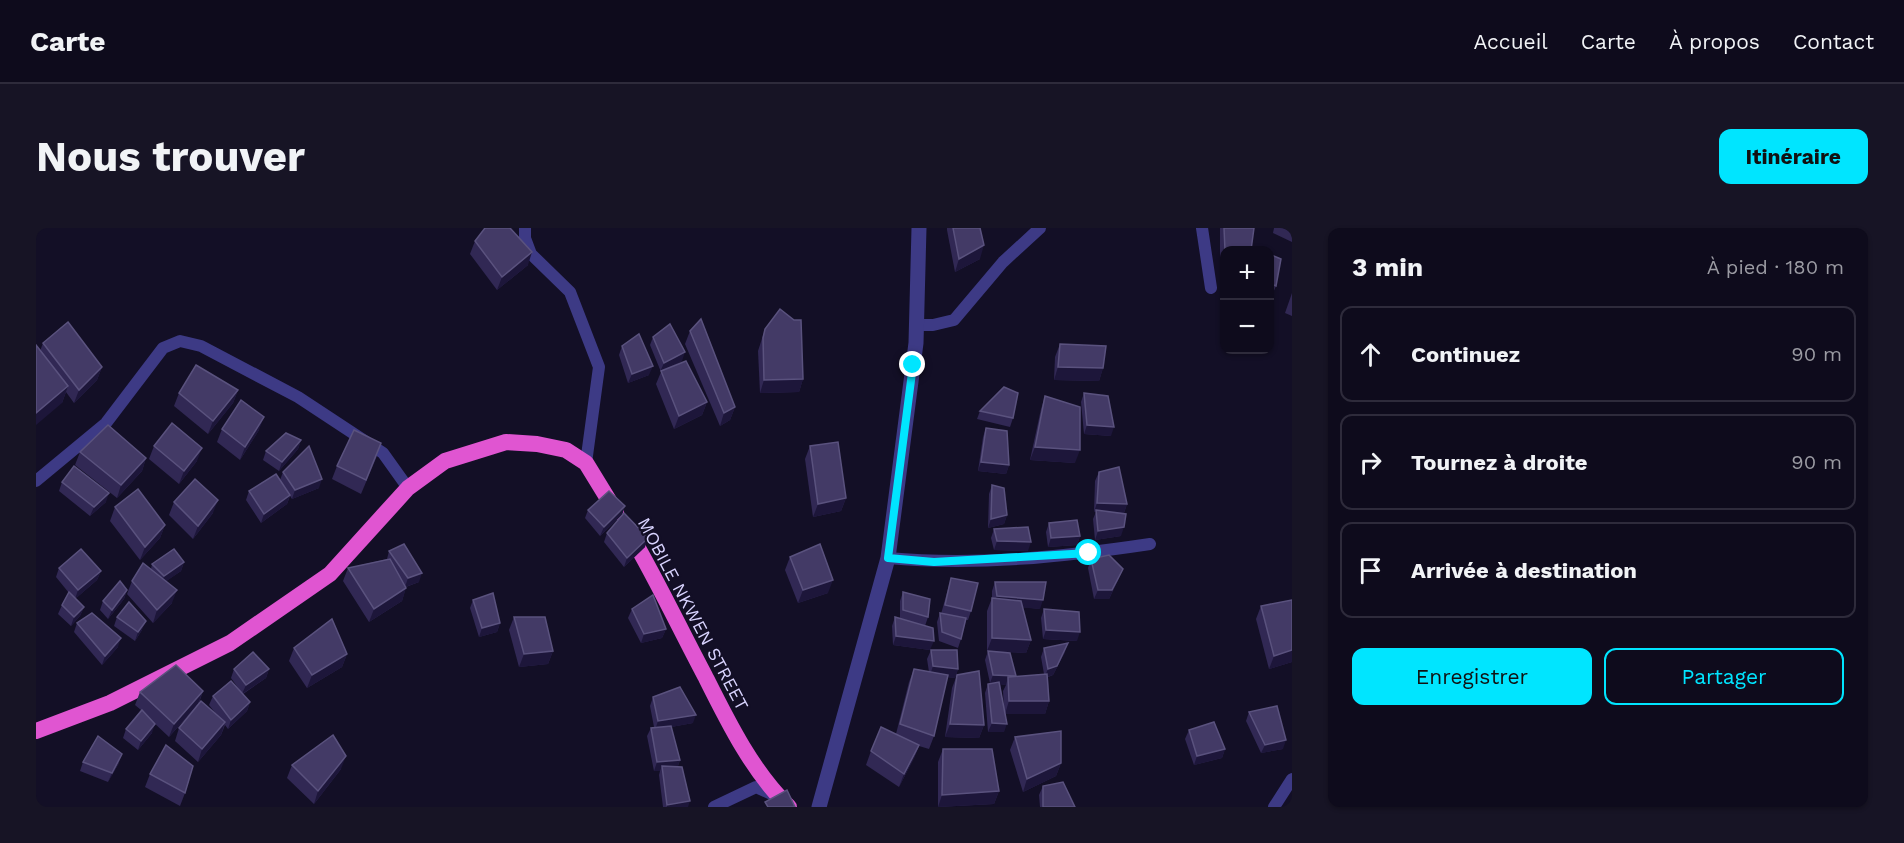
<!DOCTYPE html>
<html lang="fr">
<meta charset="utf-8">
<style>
body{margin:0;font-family:"Work Sans",sans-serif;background:#171425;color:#f1f3f6}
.controls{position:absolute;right:18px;top:18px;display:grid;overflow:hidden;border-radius:12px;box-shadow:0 2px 4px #0004}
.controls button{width:54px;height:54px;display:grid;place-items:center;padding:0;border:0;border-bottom:2px solid #2e2b3b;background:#0e0b1c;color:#f1f3f6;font:30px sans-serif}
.stop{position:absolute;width:18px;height:18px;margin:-14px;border:4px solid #00e5ff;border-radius:50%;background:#fff}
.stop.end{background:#00e5ff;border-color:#fff;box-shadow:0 2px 6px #0008}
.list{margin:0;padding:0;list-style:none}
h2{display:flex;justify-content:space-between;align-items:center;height:78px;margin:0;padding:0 24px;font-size:26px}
h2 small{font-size:20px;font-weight:400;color:#9b9ba3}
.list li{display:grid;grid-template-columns:39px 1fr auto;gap:18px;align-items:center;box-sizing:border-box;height:96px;margin:0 12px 12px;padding:0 12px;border:2px solid #2e2b3b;border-radius:12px}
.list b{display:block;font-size:22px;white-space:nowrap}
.list em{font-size:20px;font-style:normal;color:#9b9ba3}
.actions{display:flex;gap:12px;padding:18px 24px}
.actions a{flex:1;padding:14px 0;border:2px solid #00e5ff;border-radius:12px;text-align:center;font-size:21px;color:#00e5ff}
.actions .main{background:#00e5ff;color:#111}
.icon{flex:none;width:33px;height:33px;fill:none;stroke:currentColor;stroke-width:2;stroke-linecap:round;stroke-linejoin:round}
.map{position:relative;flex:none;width:1256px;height:579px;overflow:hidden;border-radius:12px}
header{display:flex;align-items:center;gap:36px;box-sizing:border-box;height:84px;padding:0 30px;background:#0e0b1c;border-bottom:2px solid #2e2b3b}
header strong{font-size:28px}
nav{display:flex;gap:33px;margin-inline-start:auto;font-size:21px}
.intro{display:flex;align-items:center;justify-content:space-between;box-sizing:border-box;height:144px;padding:0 36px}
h1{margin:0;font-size:42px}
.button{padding:15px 27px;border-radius:12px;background:#00e5ff;color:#111;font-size:21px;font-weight:700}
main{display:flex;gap:36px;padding:0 36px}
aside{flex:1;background:#0e0b1c;border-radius:12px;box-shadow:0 2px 4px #0004}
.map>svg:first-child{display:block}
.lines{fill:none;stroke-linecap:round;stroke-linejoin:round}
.minor{stroke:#3d3a85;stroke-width:12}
.tertiary{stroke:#3d3a85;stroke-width:15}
.trunk{stroke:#e055d1;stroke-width:16}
.wall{fill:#312854;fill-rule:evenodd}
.shaded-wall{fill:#1d163a}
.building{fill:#433a66;stroke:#5a527e;stroke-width:1.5}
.route{stroke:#00e5ff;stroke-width:8}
.labels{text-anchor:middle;stroke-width:4.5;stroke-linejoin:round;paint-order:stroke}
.street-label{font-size:18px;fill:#d9d4ff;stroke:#130f26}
</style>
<header>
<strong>Carte</strong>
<nav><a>Accueil</a><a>Carte</a><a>À propos</a><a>Contact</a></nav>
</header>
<div class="intro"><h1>Nous trouver</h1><a class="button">Itinéraire</a></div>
<main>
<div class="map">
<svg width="1256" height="579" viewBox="0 0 1256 579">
<rect width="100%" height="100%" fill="#130f26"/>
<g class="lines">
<g class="minor">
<polyline points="489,0 489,10 495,26 534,64 563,139 550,235"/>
<polyline points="1166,0 1175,60"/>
<polyline points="881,97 897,97 918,92 967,34 1004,0"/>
<polyline points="0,253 70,195 127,120 144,113 165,118 262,169 347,225 372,260"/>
<path d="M852,330C939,338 1027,329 1114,316"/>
<polyline points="678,579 720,559 742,569"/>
<polyline points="1238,579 1256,551"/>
</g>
<polyline class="tertiary" points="783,579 852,330 880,115 883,0"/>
<g class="trunk">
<path d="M594,306C621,352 644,401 669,448C692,494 716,543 753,579"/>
<polyline points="0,503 74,475 194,415 294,346 372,260 409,233 470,214 501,216 530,222 550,235 580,284"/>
</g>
</g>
<g class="wall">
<polygon points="911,0 944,0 944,31 919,44 911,2"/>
<polygon points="1184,0 1218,0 1188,22 1188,46 1184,44"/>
<polygon points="1238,0 1256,0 1256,14 1237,5"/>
<polygon points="439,13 492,37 461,62 434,26"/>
<polygon points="1233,26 1240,58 1236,67 1233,66"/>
<polygon points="1256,65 1256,88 1249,85"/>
<polygon points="729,101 767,151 763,164 724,165 722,123"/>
<polygon points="654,103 699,179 694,192 684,198 649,116"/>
<polygon points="617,109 646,133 630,141 671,174 666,187 638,201 620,156 625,144 614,117"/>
<polygon points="7,115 66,139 61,152 38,175 30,164 26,175 4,123"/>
<polygon points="1024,116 1067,140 1063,153 1018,152 1019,129"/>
<polygon points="586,118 613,147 592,155 583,127"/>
<polygon points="202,162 197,175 172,206 138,178 143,165"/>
<polygon points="1048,165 1075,208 1048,206 1045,174"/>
<polygon points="1009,168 1039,235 994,232 1005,181"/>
<polygon points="944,183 977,190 974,199 941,191"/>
<polygon points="950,200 973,237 970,246 942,243 947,209"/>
<polygon points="186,201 223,202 204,232 181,214"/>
<polygon points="265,212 262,221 243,243 227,232 230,223"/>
<polygon points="118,218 161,233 143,256 113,231"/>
<polygon points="774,218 810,270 805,283 777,289 769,231"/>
<polygon points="44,224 110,230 106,243 81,270 39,237"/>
<polygon points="341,228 325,266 296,251 301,238"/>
<polygon points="247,244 283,260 256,271 254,268 251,276 225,295 210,272 213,263 244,252"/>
<polygon points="1063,244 1091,276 1088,285 1079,285 1085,308 1059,312 1057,291 1060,284 1058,284 1059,253"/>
<polygon points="26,254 70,274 54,288 23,263"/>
<polygon points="956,257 971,287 968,296 952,300 953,266"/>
<polygon points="138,274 177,285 157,311 133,287"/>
<polygon points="589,278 586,287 564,308 549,290 552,282"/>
<polygon points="79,279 129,297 124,310 104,332 74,293"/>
<polygon points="1013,295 1044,308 1041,317 1012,319 1010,304"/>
<polygon points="958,301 992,323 958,322 955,310"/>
<polygon points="571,305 609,319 588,339 568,314"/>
<polygon points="353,323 383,354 370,359 366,373 333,394 307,353 312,340 351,331"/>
<polygon points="754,329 792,365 762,375 749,342"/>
<polygon points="1055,331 1087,341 1083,350 1073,371 1058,371 1052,340"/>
<polygon points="148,334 145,343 130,353 136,375 117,395 91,366 96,353 115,341 116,336"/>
<polygon points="23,340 65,343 61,352 39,371 48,379 44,388 35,398 22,386 26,377 33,365 20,349"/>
<polygon points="915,350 935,383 932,392 930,392 925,411 922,420 903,413 901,394 904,385 905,386"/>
<polygon points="959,354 1004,381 986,379 995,412 990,425 951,423 951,383 956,370 956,363"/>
<polygon points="91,362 88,371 72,391 64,382 67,373"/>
<polygon points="867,364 892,389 889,398 894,422 857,417 856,398 859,389 864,390 864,373"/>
<polygon points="437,372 464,395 461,404 443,409 434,380"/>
<polygon points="1225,378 1256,434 1233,441 1220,391"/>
<polygon points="596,381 630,401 626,410 605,415 592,390"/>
<polygon points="1008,381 1041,413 1007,411 1005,390"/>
<polygon points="81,389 106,402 99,413 78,398"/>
<polygon points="478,389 517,423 512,436 483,439 473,402"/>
<polygon points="41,395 82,419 66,437 38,404"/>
<polygon points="258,420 311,426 306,439 271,460 253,433"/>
<path d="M1008,420L1029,424L1017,447L1012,449L1013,473L1009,486H970L968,504H952L949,465L952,456L954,455L949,432L952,423L980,449L1008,446L1005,429ZM964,456L970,457L967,463L968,480Z"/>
<polygon points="895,422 922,441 919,450 911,449 898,508 893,521 883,518 878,530 863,559 830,537 835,523 860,506 873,454 878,441 893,444 891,431"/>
<polygon points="198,441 233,441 230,450 207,466 214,474 211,483 192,501 189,497 185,507 162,534 139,513 143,500 159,480 133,509 116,493 116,505 102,522 87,510 90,501 105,482 99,477 104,464 167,463 163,475 180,486 173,477 177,468 205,464 195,450"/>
<polygon points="921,447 948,497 943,510 909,509 916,460"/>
<polygon points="617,469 657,495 635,499 644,532 642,538 652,579 627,579 623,547 624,543 618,543 611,508 615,500 618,499 614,478"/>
<polygon points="1213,484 1247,521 1225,525 1210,493"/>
<polygon points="1153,502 1189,521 1186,530 1158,537 1149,511"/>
<polygon points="979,509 1025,535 1020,548 987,564 974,522"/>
<polygon points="907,521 963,563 958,576 902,579 902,534"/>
<polygon points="47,534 83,535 72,554 44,543"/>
<polygon points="256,537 305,541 278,576 251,550"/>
<polygon points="114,546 149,565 144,578 109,559"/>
<polygon points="1007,558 1039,579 1004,579 1003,567"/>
</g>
<g class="shaded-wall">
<polygon points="948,17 944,31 919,44 923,31"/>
<polygon points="496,24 492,37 461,62 466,49"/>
<polygon points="649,124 646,133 624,144 628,135"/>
<polygon points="617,138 613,147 592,155 596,146"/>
<polygon points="66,139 61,152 38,175 43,162"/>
<polygon points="1022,139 1067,140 1063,153 1018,152"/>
<polygon points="767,151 763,164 724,165 728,152"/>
<polygon points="32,158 26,175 0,197 0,185"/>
<polygon points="202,162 197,175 172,206 177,193"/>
<polygon points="671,174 666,187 638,201 643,188"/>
<polygon points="699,179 694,192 684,198 688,185"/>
<polygon points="228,189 223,202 204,232 209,219"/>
<polygon points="1051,197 1078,199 1075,208 1048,206"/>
<polygon points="265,212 262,221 243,243 246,234"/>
<polygon points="999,219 1044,222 1039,235 994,232"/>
<polygon points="166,220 161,233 143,256 148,243"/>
<polygon points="110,230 106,243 81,270 85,257"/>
<polygon points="945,234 973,237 970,246 942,243"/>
<polygon points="286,251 283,260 256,271 259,262"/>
<polygon points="73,265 70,274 54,288 58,279"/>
<polygon points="254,267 251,276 225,295 228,286"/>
<polygon points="810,270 805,283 777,289 782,276"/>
<polygon points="182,272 177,285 157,311 162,298"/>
<polygon points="1061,275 1091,276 1088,285 1061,284 1060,282 1060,284 1058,284"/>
<polygon points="589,278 586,287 564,308 568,299"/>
<polygon points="971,287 968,296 952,300 955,291"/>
<polygon points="129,297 124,310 104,332 109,319"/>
<polygon points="1088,299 1085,308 1059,312 1062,303"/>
<polygon points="1044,308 1041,317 1012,319 1015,310"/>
<polygon points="612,310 609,319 588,339 591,330"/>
<polygon points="961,313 995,314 992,323 958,322"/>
<polygon points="148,334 145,343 125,357 128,348"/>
<polygon points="1087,341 1083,350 1073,371 1058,371 1062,362"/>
<polygon points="65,343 61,352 39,371 42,362"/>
<polygon points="386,345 383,354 369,359 372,350"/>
<polygon points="797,352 792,365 762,375 767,362"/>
<polygon points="370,360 366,373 333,394 338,381"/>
<polygon points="91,362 88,371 72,391 76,382"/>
<polygon points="141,362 136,375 117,395 121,382"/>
<polygon points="961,368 1007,372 1004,381 957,377"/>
<polygon points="48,379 44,388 35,398 38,389"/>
<polygon points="110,393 106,402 99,413 102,404"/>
<polygon points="464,395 461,404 443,409 446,400"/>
<polygon points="630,401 626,410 605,415 608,406"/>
<polygon points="1010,402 1044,404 1041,413 1007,411"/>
<polygon points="860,408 898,413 894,422 857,417"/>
<polygon points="85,410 82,419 66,437 69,428"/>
<polygon points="956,410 995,412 990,425 951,423"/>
<polygon points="1032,415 1029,424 1017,447 1008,450 1012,441"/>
<polygon points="1256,422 1256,434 1233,441 1238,428"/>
<polygon points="517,423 512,436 483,439 488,426"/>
<polygon points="311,426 306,439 271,460 276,447"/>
<polygon points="897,438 922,441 919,450 894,447"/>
<polygon points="233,441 230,450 206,466 210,457"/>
<polygon points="957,447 980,448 972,449 970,457 954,455"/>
<polygon points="167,463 162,476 133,509 138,496"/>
<polygon points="973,473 1013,473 1009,486 969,486"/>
<polygon points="214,474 211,483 192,501 195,492"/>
<polygon points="660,487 657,495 619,502 622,493"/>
<polygon points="189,494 185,507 162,534 166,521"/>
<polygon points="956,495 971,496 968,504 952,504"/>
<polygon points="119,496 116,505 102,522 105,513"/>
<polygon points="914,496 948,497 943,510 909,509"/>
<polygon points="1250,512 1247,521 1225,525 1229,517"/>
<polygon points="883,517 878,530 863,559 868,546"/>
<polygon points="1189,521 1186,530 1158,537 1161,528"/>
<polygon points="86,526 83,535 72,554 76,545"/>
<polygon points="310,528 305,541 278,576 282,563"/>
<polygon points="644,532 641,541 626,538 624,543 618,543 621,534"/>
<polygon points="1025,535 1020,548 987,564 991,551"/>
<polygon points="963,563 958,576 902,579 906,567"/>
<polygon points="654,573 652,579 631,579 631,577"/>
</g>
<g class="building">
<polygon points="449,0 474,0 496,24 466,49 439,13"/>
<polygon points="917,0 944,0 948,17 923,31"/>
<polygon points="1188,0 1218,0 1215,22 1189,22"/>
<polygon points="1233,26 1245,31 1240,58 1233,55"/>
<polygon points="744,81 758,92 765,92 767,151 728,152 727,110 729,101"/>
<polygon points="665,91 699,179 688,185 654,103"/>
<polygon points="32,94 66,139 43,162 7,115"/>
<polygon points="634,96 649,124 628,135 617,109"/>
<polygon points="603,106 617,138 596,146 586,118"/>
<polygon points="1024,116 1070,118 1067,140 1022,139"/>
<polygon points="0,117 32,158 0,185"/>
<polygon points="650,133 671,174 643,188 625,143"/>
<polygon points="160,137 202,162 177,193 143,165"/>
<polygon points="968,159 982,165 977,190 944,183"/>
<polygon points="1048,165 1072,168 1078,199 1051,197"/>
<polygon points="1009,168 1044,179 1044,222 999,219"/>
<polygon points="205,172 228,189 209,219 186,201"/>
<polygon points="136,195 166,220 148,243 118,218"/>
<polygon points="72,197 110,230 85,257 44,224"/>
<polygon points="950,200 971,203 973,237 945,234"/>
<polygon points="318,202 345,215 330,252 301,238"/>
<polygon points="250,205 265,212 246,234 230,223"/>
<polygon points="802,214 810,270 782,276 774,218"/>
<polygon points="273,218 286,251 259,262 247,244"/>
<polygon points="38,238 73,265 58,279 26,254"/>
<polygon points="1083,239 1091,276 1061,275 1063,244"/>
<polygon points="240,246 254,267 228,286 213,263"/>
<polygon points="159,251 182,272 162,298 138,274"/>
<polygon points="956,257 968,260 971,287 955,291"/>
<polygon points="102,261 129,297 109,319 79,279"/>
<polygon points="573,263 589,278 568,299 552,282"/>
<polygon points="1060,282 1090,286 1088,299 1062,303"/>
<polygon points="588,285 612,310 591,330 571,305"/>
<polygon points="1041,292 1044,308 1015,310 1013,295"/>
<polygon points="992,299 995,314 961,313 958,301"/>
<polygon points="368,316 386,345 372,350 353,323"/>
<polygon points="784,316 797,352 767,362 754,329"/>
<polygon points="45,321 65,343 42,362 23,340"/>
<polygon points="138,321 148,334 128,348 116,336"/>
<polygon points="1073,327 1087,341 1076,362 1062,362 1055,331"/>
<polygon points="354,331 370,360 338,381 312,340"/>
<polygon points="107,335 141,362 121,382 96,353"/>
<polygon points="915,350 942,355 935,383 909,377"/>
<polygon points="84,353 91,362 76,382 67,373"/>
<polygon points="959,354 1010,354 1007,372 961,368"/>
<polygon points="33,364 48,379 38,389 26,377"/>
<polygon points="867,364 894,371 892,389 867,382"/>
<polygon points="457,365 464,395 446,400 437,372"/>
<polygon points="617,367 630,401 608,406 596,381"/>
<polygon points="956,370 985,373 995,412 956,410"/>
<polygon points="1256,372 1256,422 1238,428 1225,378"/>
<polygon points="93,374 110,393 102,404 81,389"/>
<polygon points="1008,381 1043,384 1044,404 1010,402"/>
<polygon points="56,385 85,410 69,428 41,395"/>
<polygon points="904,385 930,390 925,411 906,404"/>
<polygon points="478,389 509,389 517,423 488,426"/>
<polygon points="859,389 897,400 898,413 860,408"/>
<polygon points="296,391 311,426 276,447 258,420"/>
<polygon points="1032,415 1021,438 1012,441 1008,420"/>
<polygon points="895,422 921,422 922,441 897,438"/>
<polygon points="952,423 974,425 980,448 957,447"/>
<polygon points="217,424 233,441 210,457 198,441"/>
<polygon points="140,437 167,463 138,496 104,464"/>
<polygon points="878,441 912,447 898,508 864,496"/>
<polygon points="943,443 948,497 914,496 921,447"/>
<polygon points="1011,446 1013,473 973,473 972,449"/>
<polygon points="195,453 214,474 195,492 177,468"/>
<polygon points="963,454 971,496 956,495 952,456"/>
<polygon points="644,459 660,487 622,493 617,469"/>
<polygon points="165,473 189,494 166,521 143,500"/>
<polygon points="1241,478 1250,512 1229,517 1213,484"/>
<polygon points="106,482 119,496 105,513 90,501"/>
<polygon points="1178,494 1189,521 1161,528 1153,502"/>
<polygon points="635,498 644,532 621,534 615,500"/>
<polygon points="845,499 883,517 868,546 835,523"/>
<polygon points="1025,503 1025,535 991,551 979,509"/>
<polygon points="297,507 310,528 282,563 256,537"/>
<polygon points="62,508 86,526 76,545 47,534"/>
<polygon points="130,517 157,538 149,565 114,546"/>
<polygon points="907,521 956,521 963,563 906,567"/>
<polygon points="626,538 646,539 654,573 631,577"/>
<polygon points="1027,554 1039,579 1007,579 1007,558"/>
<polygon points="751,562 759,579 732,579 729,574"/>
</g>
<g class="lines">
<polyline class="route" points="877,137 852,330 898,334 1053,325"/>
</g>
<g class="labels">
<g class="street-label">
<text transform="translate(657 386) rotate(62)" y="6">MOBILE NKWEN STREET</text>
</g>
</g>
</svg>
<div class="controls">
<button>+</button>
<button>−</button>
</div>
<div class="stop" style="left:1053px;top:325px"></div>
<div class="stop end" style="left:877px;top:137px"></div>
</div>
<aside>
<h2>3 min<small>À pied · 180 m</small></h2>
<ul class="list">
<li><svg class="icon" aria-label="ahead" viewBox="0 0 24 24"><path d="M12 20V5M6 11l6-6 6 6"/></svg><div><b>Continuez</b></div><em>90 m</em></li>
<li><svg class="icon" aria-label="right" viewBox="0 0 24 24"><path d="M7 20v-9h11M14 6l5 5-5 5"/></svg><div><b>Tournez à droite</b></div><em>90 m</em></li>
<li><svg class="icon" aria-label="arrive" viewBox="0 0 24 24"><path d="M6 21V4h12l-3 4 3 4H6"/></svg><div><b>Arrivée à destination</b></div></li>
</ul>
<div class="actions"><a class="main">Enregistrer</a><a>Partager</a></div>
</aside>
</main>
